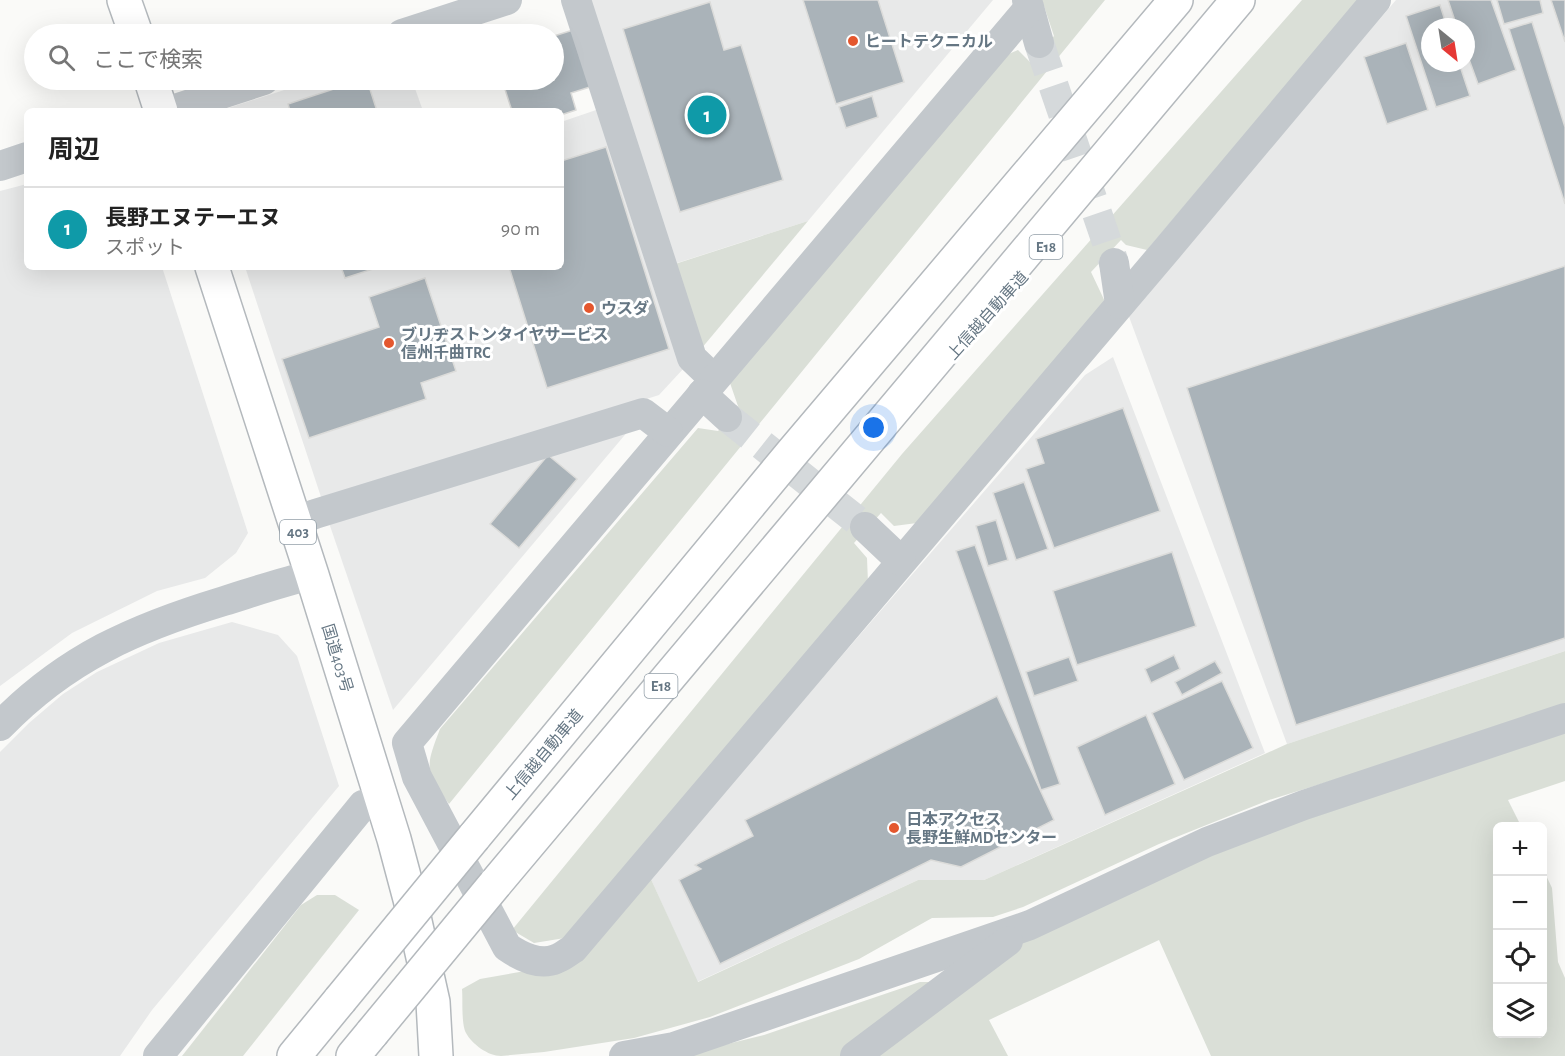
<!DOCTYPE html>
<html lang="ja">
<meta charset="utf-8">
<style>
body{margin:0;font-family:"Alegreya Sans","Noto Sans JP",sans-serif;background:#f6f6f6;color:#222}
.controls{position:absolute;right:18px;bottom:18px;display:grid;overflow:hidden;border-radius:9px;box-shadow:0 6px 24px #0002}
.controls button{width:54px;height:54px;display:grid;place-items:center;padding:0;border:0;border-bottom:2px solid #e0e0e0;background:#fff;color:#222;font:30px sans-serif}
.compass{position:absolute;left:1421px;top:18px;width:54px;height:54px;border-radius:50%;background:#fff;box-shadow:0 6px 24px #0002;rotate:150deg}
.you{position:absolute;left:874px;top:428px;width:21px;height:21px;margin:-15px;border:4px solid #fff;border-radius:50%;background:#1a73e8;box-shadow:0 0 0 9px #1a73e833}
.badge{display:grid;place-items:center;width:39px;height:39px;border-radius:50%;background:#e4572e;color:#fff;font-size:20px;font-weight:700}
.pin{position:absolute;translate:-50% -50%;border:3px solid #fff;box-shadow:0 2px 6px #0006}
.list{margin:0;padding:0;list-style:none}
h2{display:flex;justify-content:space-between;align-items:center;height:78px;margin:0;padding:0 24px;font-size:26px}
h2 small{font-size:20px;font-weight:400;color:#767676}
.list li{display:grid;grid-template-columns:39px 1fr auto;gap:18px;align-items:center;box-sizing:border-box;height:84px;padding:0 24px;border-top:2px solid #e0e0e0}
.list b{display:block;font-size:22px;white-space:nowrap}
.list p{margin:0;font-size:20px;white-space:nowrap;color:#767676}
.list em{font-size:20px;font-style:normal;color:#767676}
.icon{flex:none;width:33px;height:33px;fill:none;stroke:currentColor;stroke-width:2;stroke-linecap:round;stroke-linejoin:round}
.map{position:relative;flex:none;width:1565px;height:1056px;overflow:hidden}
.search{position:absolute;background:#fff;box-shadow:0 6px 24px #0002;left:24px;top:24px;width:540px;height:66px;display:flex;align-items:center;gap:15px;box-sizing:border-box;padding:0 21px;border-radius:33px;color:#767676;font-size:22px}
.panel{position:absolute;background:#fff;box-shadow:0 6px 24px #0002;left:24px;top:108px;width:540px;height:162px;border-radius:9px}
.map>svg:first-child{display:block}
.built{fill:#e8e9e9;fill-rule:evenodd}
.green{fill:#dadfd7}
.building{fill:#aab3b9;stroke:#dcdcda;stroke-width:1.5}
.lines{fill:none;stroke-linecap:round;stroke-linejoin:round}
.minor-tunnel{stroke:#d5d9db;stroke-width:30;stroke-dasharray:30 15;stroke-linecap:butt}
.highway-casing{stroke:#b4b9bd;stroke-width:36}
.minor{stroke:#c3c8cc;stroke-width:30}
.highway{stroke:#fff;stroke-width:33}
.highway-bridge-casing{stroke:#b4b9bd;stroke-width:36;stroke-linecap:butt}
.highway-bridge{stroke:#fff;stroke-width:33}
.poi-dot{fill:#e4572e;stroke:#fff;stroke-width:2}
.labels{text-anchor:middle;stroke-width:6;stroke-linejoin:round;paint-order:stroke}
.shield{fill:#fff;stroke:#939fa8;stroke-width:1.5}
.shield-label{font-size:15px;font-weight:bold;fill:#657683}
.poi-label{font-size:16px;font-weight:bold;fill:#657683;stroke:#fff;text-anchor:start}
.street-label{font-size:16px;fill:#657683;stroke:#fff}
</style>
<div class="map">
<svg width="1565" height="1056" viewBox="0 0 1565 1056">
<rect width="100%" height="100%" fill="#fafaf8"/>
<g class="built">
<polygon points="590,0 993,0 808,221 674,264"/>
<path d="M1396,0H1565V651L1287,744L1128,314ZM1430,27H1466V63H1430Z"/>
<polygon points="315,80 412,80 423,111 219,111"/>
<polygon points="599,109 684,368 659,395 323,503 245,267 561,267 561,122"/>
<polygon points="27,184 27,267 162,267 248,533 236,553 205,578 157,591 72,633 0,686 0,191"/>
<polygon points="1113,357 1265,753 984,880 918,880 697,982 650,877 1085,375"/>
<polygon points="629,430 393,710 328,520"/>
<polygon points="232,622 278,635 297,656 339,786 152,1010 120,1056 0,1056 0,752 29,723 63,694 97,672 159,643"/>
</g>
<g class="green">
<path d="M1042,0H1105L449,804C425,769 425,768 440,729L698,428L718,431L739,409L730,383L999,58L1018,50L1030,62L1054,36Z"/>
<polygon points="1302,0 1359,0 1147,250 1126,245 1121,240 1091,272 1108,308 917,523 894,526 881,513 854,543 867,558 868,583 565,938 534,943 512,930 902,454"/>
<polygon points="808,221 701,349 675,264"/>
<path d="M1565,651V705L1456,742L1269,800L1159,844L1023,907L993,917L932,918L859,959L710,1017L634,1038L544,1052L501,1056C488,1056 472,1044 466,1033C461,1024 463,999 462,989L480,979L525,971L650,877L698,982L918,880H984L1287,744Z"/>
<polygon points="1565,728 1565,781 1508,800 1521,826 1498,826 1498,1034 1542,1034 1543,869 1552,888 1558,962 1565,978 1565,1056 1211,1056 1159,940 989,1020 1008,1056 871,1056 1022,938 1290,821"/>
<polygon points="317,895 335,895 359,910 243,1056 182,1056 301,905"/>
<polygon points="920,982 931,982 844,1056 679,1056 764,1035"/>
</g>
<g class="building">
<polygon points="803,0 878,0 904,82 836,104"/>
<polygon points="1448,0 1491,0 1516,70 1478,84 1466,51 1466,27 1457,27"/>
<polygon points="1497,0 1540,0 1543,13 1504,24"/>
<polygon points="1551,0 1565,0 1565,42"/>
<polygon points="710,2 724,50 741,45 783,180 680,212 623,29"/>
<polygon points="1440,5 1447,27 1430,27 1430,63 1459,63 1470,96 1436,107 1406,16"/>
<polygon points="1532,22 1565,127 1565,204 1509,29"/>
<polygon points="573,30 590,87 571,93 576,110 561,115 561,111 512,111 502,80 554,80 554,64 561,61 554,36"/>
<polygon points="1406,43 1428,110 1387,124 1364,57"/>
<polygon points="361,80 367,80 377,111 290,111 288,104"/>
<polygon points="872,96 878,117 846,128 839,107"/>
<polygon points="606,147 669,349 547,388 509,267 561,267 561,161"/>
<polygon points="1565,266 1565,638 1296,725 1187,388"/>
<polygon points="341,267 379,267 345,278"/>
<polygon points="425,278 456,371 421,383 426,399 309,438 282,359 379,327 369,297"/>
<polygon points="1123,408 1160,511 1054,548 1026,469 1044,463 1036,439"/>
<polygon points="548,455 577,479 519,548 490,524"/>
<polygon points="1024,482 1048,549 1016,560 993,493"/>
<polygon points="996,520 1008,560 988,566 976,526"/>
<polygon points="975,545 1060,784 1041,790 956,551"/>
<polygon points="1172,552 1196,626 1077,665 1053,591"/>
<polygon points="1174,655 1180,669 1151,683 1145,669"/>
<polygon points="1069,657 1078,681 1034,696 1026,672"/>
<polygon points="1215,661 1222,673 1182,695 1175,682"/>
<polygon points="1222,681 1253,748 1184,780 1152,713"/>
<polygon points="997,696 1054,820 961,867 931,860 720,964 679,880 701,869 695,865 753,836 745,820"/>
<polygon points="1146,715 1175,784 1105,815 1077,747"/>
</g>
<g class="lines">
<g class="minor-tunnel">
<polyline points="1039,43 1114,263"/>
<polyline points="727,417 865,527"/>
</g>
<g class="highway-casing">
<g id="highway">
<polyline points="124,0 136,34"/>
<polyline points="151,80 161,111"/>
<polyline points="212,267 312,575 394,839 410,899 433,1002 436,1056"/>
<polyline points="474,837 792,453 1176,0"/>
<polyline points="495,884 1238,0"/>
<polyline points="294,1056 340,1000"/>
<polyline points="353,1056 372,1033"/>
</g>
</g>
<g class="minor">
<polyline points="576,0 692,358 714,379"/>
<polyline points="1027,0 1039,43"/>
<path d="M1029,8L407,743L417,777L507,947C520,956 540,966 556,959C562,957 568,952 573,949L1168,248L1376,0"/>
<polyline points="402,34 507,0"/>
<polyline points="169,111 264,80"/>
<polyline points="0,166 27,157"/>
<polyline points="1114,263 1120,304"/>
<polyline points="702,394 727,417"/>
<polyline points="294,522 315,514 643,413 668,432"/>
<polyline points="865,527 901,561"/>
<path d="M0,726C66,658 135,628 224,601C253,592 282,582 312,575"/>
<polyline points="158,1056 363,805"/>
<polyline points="624,1056 674,1047 1030,925 1207,842 1304,805 1565,718"/>
<polyline points="855,1056 1008,941"/>
</g>
<use href="#highway" class="highway"/>
<g class="highway-bridge-casing">
<g id="highway-bridge">
<polyline points="340,1000 474,837"/>
<polyline points="372,1033 495,884"/>
</g>
</g>
<use href="#highway-bridge" class="highway-bridge"/>
</g>
<g class="poi-dot">
<circle cx="853" cy="41" r="6"/>
<circle cx="589" cy="308" r="6"/>
<circle cx="389" cy="343" r="6"/>
<circle cx="894" cy="828" r="6"/>
</g>
<g class="labels">
<g class="shield">
<rect x="1029.5" y="235" width="33" height="24" rx="4.5"/>
<rect x="280" y="520" width="36" height="24" rx="4.5"/>
<rect x="644.5" y="674" width="33" height="24" rx="4.5"/>
</g>
<g class="shield-label">
<text x="1046" y="252">E18</text>
<text x="298" y="537">403</text>
<text x="661" y="691">E18</text>
</g>
<g class="poi-label">
<text x="865" y="47">ヒートテクニカル</text>
<text x="601" y="314">ウスダ</text>
<text x="401" y="340">ブリヂストンタイヤサービス<tspan x="401" dy="18">信州千曲TRC</tspan></text>
<text x="906" y="825">日本アクセス<tspan x="906" dy="18">長野生鮮MDセンター</tspan></text>
</g>
<g class="street-label">
<text transform="translate(987 315) rotate(-48)" y="6">上信越自動車道</text>
<text transform="translate(338 658) rotate(73)" y="6">国道403号</text>
<text transform="translate(543 754) rotate(-50)" y="6">上信越自動車道</text>
</g>
</g>
</svg>
<div class="controls">
<button>+</button>
<button>−</button>
<button><svg class="icon" aria-label="locate" viewBox="0 0 24 24"><circle cx="12" cy="12" r="6"/><path d="M12 2v4M12 18v4M2 12h4M18 12h4"/></svg></button>
<button><svg class="icon" aria-label="layers" viewBox="0 0 24 24"><path d="M12 4l9 5-9 5-9-5zM3 14l9 5 9-5"/></svg></button>
</div>
<svg class="compass" viewBox="-18 -18 36 36"><path d="M0-13l5 13h-10z" fill="#e53935"/><path d="M0 13l5-13h-10z" fill="#767676"/></svg>
<div class="you"></div>
<div class="pin badge" style="left:707px;top:115px;background:#0f9aa8">1</div>
<div class="search"><svg class="icon" aria-label="search" viewBox="0 0 24 24"><circle cx="10" cy="10" r="6"/><path d="M15 15l6 6"/></svg>ここで検索</div>
<section class="panel">
<h2>周辺<small></small></h2>
<ul class="list">
<li><span class="badge" style="background:#0f9aa8">1</span><div><b>長野エヌテーエヌ</b><p>スポット</p></div><em>90 m</em></li>
</ul>
</section>
</div>
